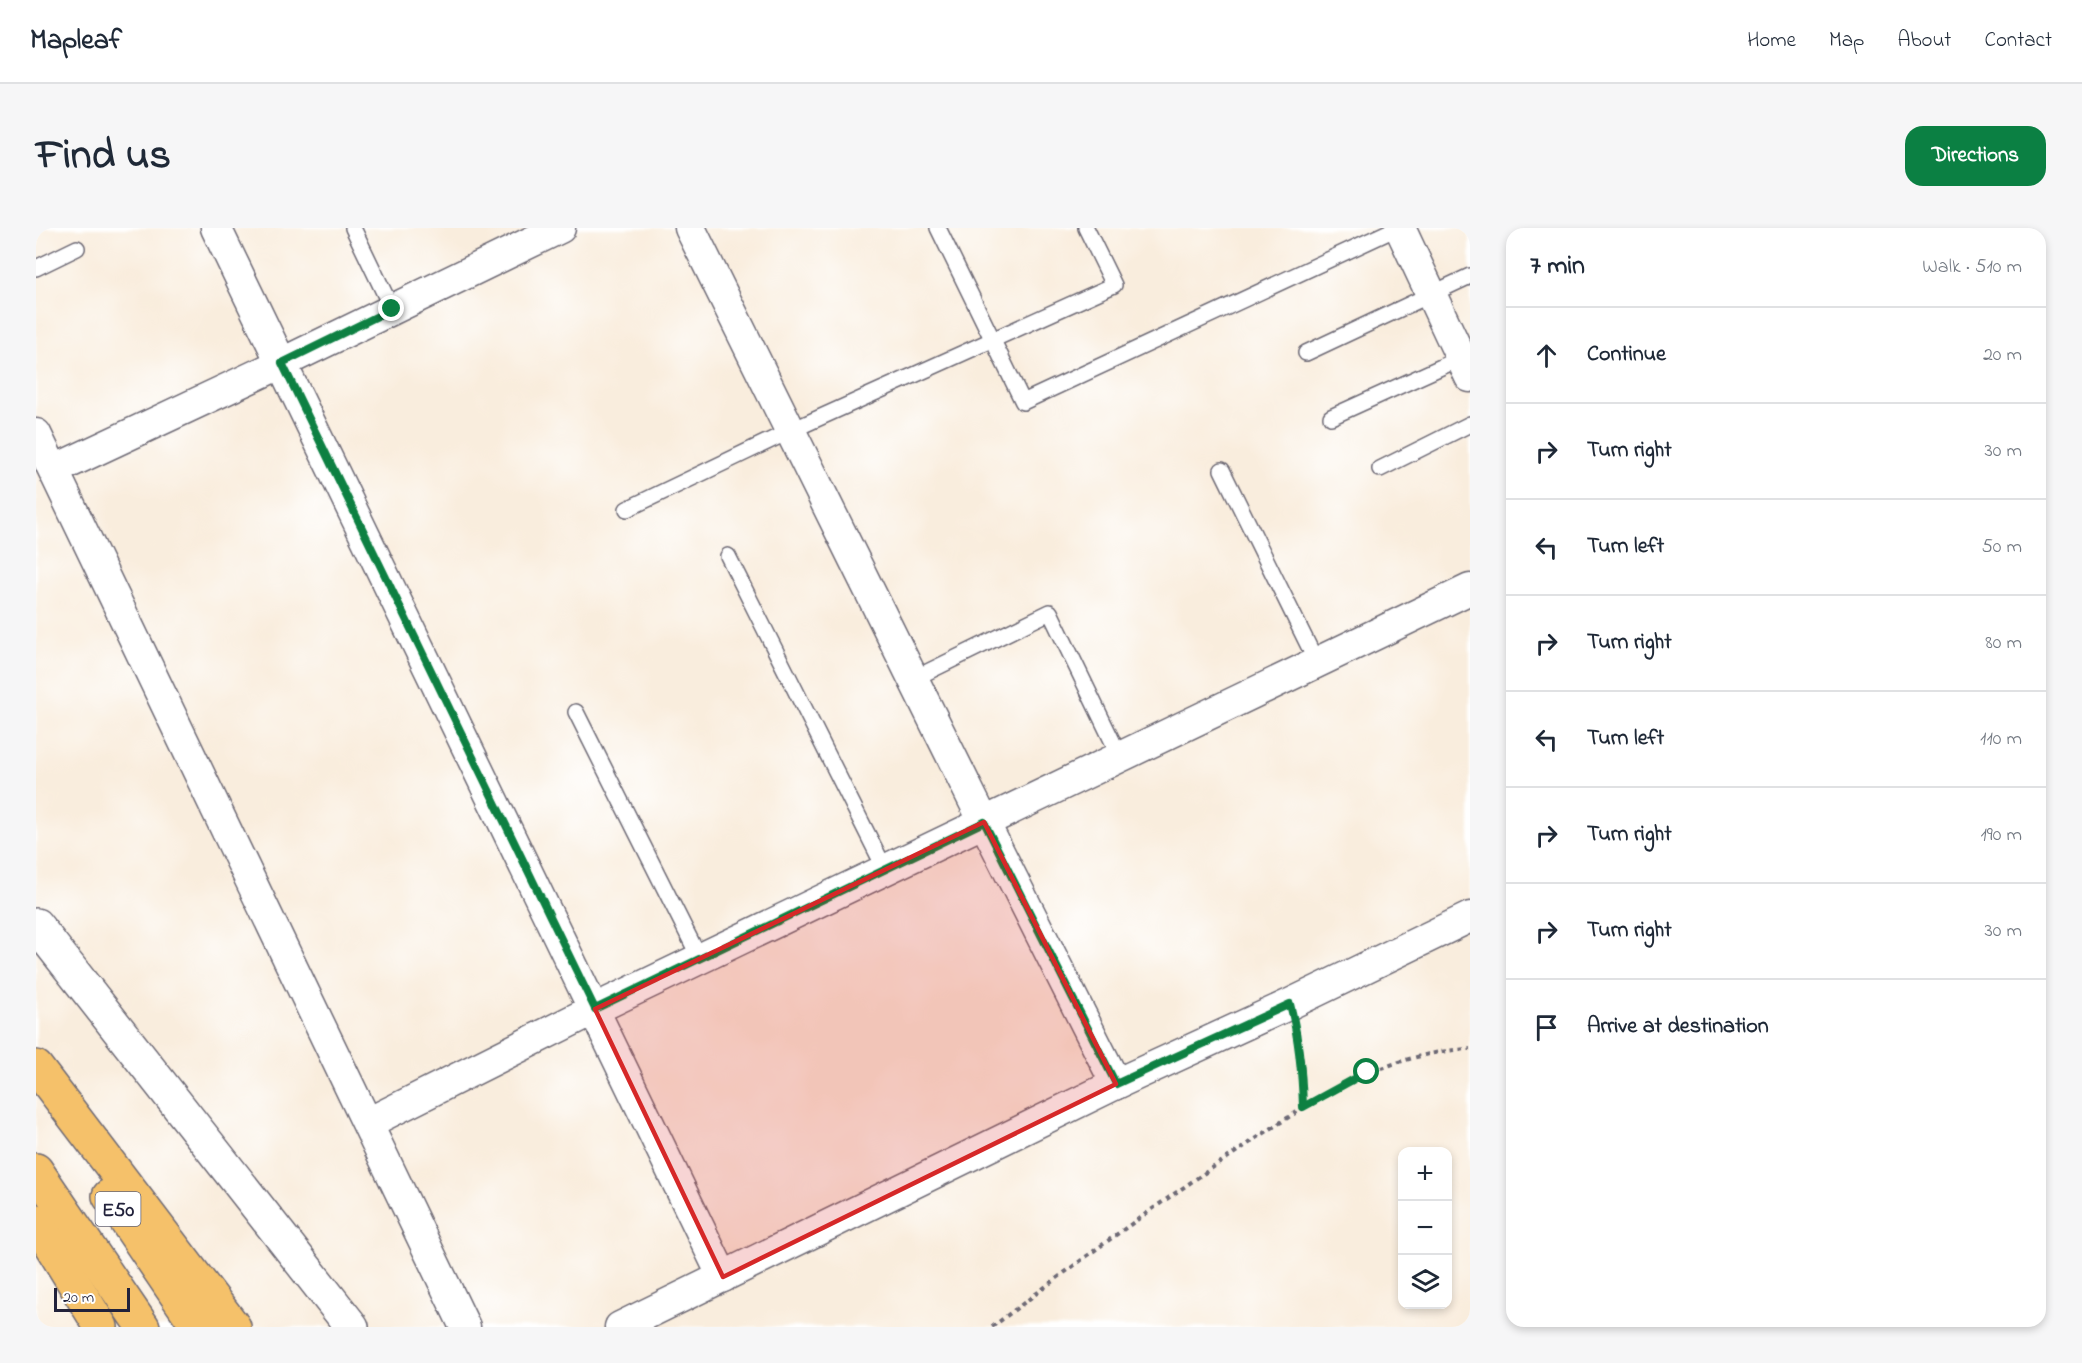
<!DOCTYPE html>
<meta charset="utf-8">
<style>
body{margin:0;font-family:"Indie Flower",sans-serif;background:#f6f6f7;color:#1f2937}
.controls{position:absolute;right:18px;bottom:18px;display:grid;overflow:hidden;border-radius:12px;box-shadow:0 3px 9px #0003}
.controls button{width:54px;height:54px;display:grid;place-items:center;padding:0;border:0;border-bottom:2px solid #e0e1e3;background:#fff;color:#1f2937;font:30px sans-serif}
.scale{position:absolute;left:18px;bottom:15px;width:76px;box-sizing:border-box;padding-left:6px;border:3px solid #22223b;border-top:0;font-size:16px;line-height:21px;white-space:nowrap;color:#22223b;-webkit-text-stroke:4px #fff;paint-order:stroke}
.stop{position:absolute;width:18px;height:18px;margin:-14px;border:4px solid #0b8043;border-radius:50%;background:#fff}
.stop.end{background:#0b8043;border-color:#fff;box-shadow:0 2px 6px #0008}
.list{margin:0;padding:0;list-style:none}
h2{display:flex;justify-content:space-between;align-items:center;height:78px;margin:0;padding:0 24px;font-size:26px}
h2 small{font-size:20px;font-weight:400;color:#747a83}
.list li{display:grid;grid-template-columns:39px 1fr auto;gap:18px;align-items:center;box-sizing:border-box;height:96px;padding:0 24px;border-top:2px solid #e0e1e3}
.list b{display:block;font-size:22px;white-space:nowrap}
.list em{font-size:20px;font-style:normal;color:#747a83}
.icon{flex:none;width:33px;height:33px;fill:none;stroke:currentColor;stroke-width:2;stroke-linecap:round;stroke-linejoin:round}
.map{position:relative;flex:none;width:1434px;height:1099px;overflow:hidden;border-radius:18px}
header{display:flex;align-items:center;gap:36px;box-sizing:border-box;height:84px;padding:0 30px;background:#fff;border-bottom:2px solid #e0e1e3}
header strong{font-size:28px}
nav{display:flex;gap:33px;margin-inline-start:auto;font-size:21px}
.intro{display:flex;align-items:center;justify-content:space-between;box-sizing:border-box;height:144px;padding:0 36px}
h1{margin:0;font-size:42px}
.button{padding:15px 27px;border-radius:18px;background:#0b8043;color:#fff;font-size:21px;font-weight:700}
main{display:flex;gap:36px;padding:0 36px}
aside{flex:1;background:#fff;border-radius:18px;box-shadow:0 3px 9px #0003}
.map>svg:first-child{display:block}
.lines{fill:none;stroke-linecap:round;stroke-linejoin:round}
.service-casing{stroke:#6d6974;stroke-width:18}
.minor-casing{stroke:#6d6974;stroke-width:33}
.tertiary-casing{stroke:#6d6974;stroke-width:36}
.motorway-casing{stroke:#6d6974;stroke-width:36}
.path{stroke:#6d6974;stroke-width:4;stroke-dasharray:4.5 4.5;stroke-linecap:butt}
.service{stroke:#fff;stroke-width:15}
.minor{stroke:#fff;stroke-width:30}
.tertiary{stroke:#fff;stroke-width:33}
.motorway{stroke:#f5c16b;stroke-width:33}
.route{stroke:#0b8043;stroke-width:8}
.marked{fill:#d62828;fill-opacity:0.2;stroke:#d62828;stroke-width:4.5;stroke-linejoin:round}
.labels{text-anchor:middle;stroke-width:4.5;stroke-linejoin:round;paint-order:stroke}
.shield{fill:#fff;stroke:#646476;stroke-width:1.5}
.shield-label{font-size:20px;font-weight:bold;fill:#22223b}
</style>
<header>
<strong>Mapleaf</strong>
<nav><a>Home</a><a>Map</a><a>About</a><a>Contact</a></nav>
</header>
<div class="intro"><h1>Find us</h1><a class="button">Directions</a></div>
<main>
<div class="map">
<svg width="1434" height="1099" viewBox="0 0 1434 1099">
<rect width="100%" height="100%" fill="#fff"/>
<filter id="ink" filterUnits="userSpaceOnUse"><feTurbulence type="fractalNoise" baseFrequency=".0167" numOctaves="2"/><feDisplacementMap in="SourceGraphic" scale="12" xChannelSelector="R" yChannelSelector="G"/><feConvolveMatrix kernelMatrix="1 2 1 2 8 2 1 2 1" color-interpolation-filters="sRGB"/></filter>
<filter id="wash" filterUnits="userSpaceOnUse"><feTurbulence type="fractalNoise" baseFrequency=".008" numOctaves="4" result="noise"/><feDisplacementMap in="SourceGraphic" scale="24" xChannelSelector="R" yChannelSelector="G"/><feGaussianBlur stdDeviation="1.35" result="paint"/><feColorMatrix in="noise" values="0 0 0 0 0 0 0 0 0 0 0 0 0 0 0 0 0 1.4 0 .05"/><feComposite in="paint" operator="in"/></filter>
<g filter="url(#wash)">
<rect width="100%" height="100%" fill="#f9eddd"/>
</g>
<g filter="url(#ink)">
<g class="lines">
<g class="service-casing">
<g id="service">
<polyline points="317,0 356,81"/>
<polyline points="902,0 987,174 1361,0"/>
<polyline points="0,40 41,20"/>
<polyline points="1270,125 1434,48"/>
<polyline points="1295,189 1425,130"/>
<polyline points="1344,241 1434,196"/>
<polyline points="1186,242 1281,435"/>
<polyline points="591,281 754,203 1078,57 1050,0"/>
<polyline points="692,328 849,641"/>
<polyline points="877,451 1014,384 1084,529"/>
<polyline points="540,484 664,731"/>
</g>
</g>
<g class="minor-casing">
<g id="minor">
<polyline points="180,0 687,1049"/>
<polyline points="654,0 948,594 1080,856"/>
<polyline points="1364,0 1434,149"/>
<polyline points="0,206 429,1099"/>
<polyline points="18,242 246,135 524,0"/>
<polyline points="332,895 559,781 1434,361"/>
<polyline points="584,1099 1080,856 1254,776 1434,689"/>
</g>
</g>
<g class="tertiary-casing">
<polyline id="tertiary" points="0,697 316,1099"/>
</g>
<g class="motorway-casing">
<g id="motorway">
<polyline points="0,839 198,1099"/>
<polyline points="0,942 107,1099"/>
<polyline points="73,968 162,1099"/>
<polyline points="0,993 65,1099"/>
</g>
</g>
<g class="path">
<polyline points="1261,803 1266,836 1267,879"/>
<path d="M956,1099C1031,1042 1107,986 1185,934C1262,883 1339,825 1434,821"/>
</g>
<use href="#service" class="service"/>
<use href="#minor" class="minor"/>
<use href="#tertiary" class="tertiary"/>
<use href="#motorway" class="motorway"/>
</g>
</g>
<g class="lines" filter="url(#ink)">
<path class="route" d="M356,81L246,135L559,781L948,594L1080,856L1254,776C1263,811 1266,843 1267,879L1331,844"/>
</g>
<path class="marked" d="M948,594L1080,856L687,1049L559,781Z"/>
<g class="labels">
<rect class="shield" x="59.5" y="964" width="45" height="34" rx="4.5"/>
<g class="shield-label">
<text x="82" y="988">E50</text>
</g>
</g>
</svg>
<div class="controls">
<button>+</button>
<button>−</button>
<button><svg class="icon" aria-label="layers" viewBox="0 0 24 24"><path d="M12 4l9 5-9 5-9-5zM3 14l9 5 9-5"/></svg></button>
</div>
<div class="scale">20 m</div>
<div class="stop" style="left:1331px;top:844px"></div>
<div class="stop end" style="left:356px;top:81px"></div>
</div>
<aside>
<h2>7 min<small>Walk · 510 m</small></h2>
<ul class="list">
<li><svg class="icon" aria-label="ahead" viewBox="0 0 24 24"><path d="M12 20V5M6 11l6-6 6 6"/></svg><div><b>Continue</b></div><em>20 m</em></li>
<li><svg class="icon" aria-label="right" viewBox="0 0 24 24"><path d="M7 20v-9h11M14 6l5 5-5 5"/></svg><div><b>Turn right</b></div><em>30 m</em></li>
<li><svg class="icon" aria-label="left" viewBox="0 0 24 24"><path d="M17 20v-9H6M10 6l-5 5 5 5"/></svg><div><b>Turn left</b></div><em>50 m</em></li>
<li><svg class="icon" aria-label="right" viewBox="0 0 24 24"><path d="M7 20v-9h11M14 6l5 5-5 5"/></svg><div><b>Turn right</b></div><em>80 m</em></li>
<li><svg class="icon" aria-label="left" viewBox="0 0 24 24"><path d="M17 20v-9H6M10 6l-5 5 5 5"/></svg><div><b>Turn left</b></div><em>110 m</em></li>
<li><svg class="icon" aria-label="right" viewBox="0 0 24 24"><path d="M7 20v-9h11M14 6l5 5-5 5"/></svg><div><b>Turn right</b></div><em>190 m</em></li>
<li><svg class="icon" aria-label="right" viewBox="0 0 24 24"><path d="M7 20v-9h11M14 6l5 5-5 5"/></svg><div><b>Turn right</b></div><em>30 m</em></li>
<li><svg class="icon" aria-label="arrive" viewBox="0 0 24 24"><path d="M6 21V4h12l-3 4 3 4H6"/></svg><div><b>Arrive at destination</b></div></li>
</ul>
</aside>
</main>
